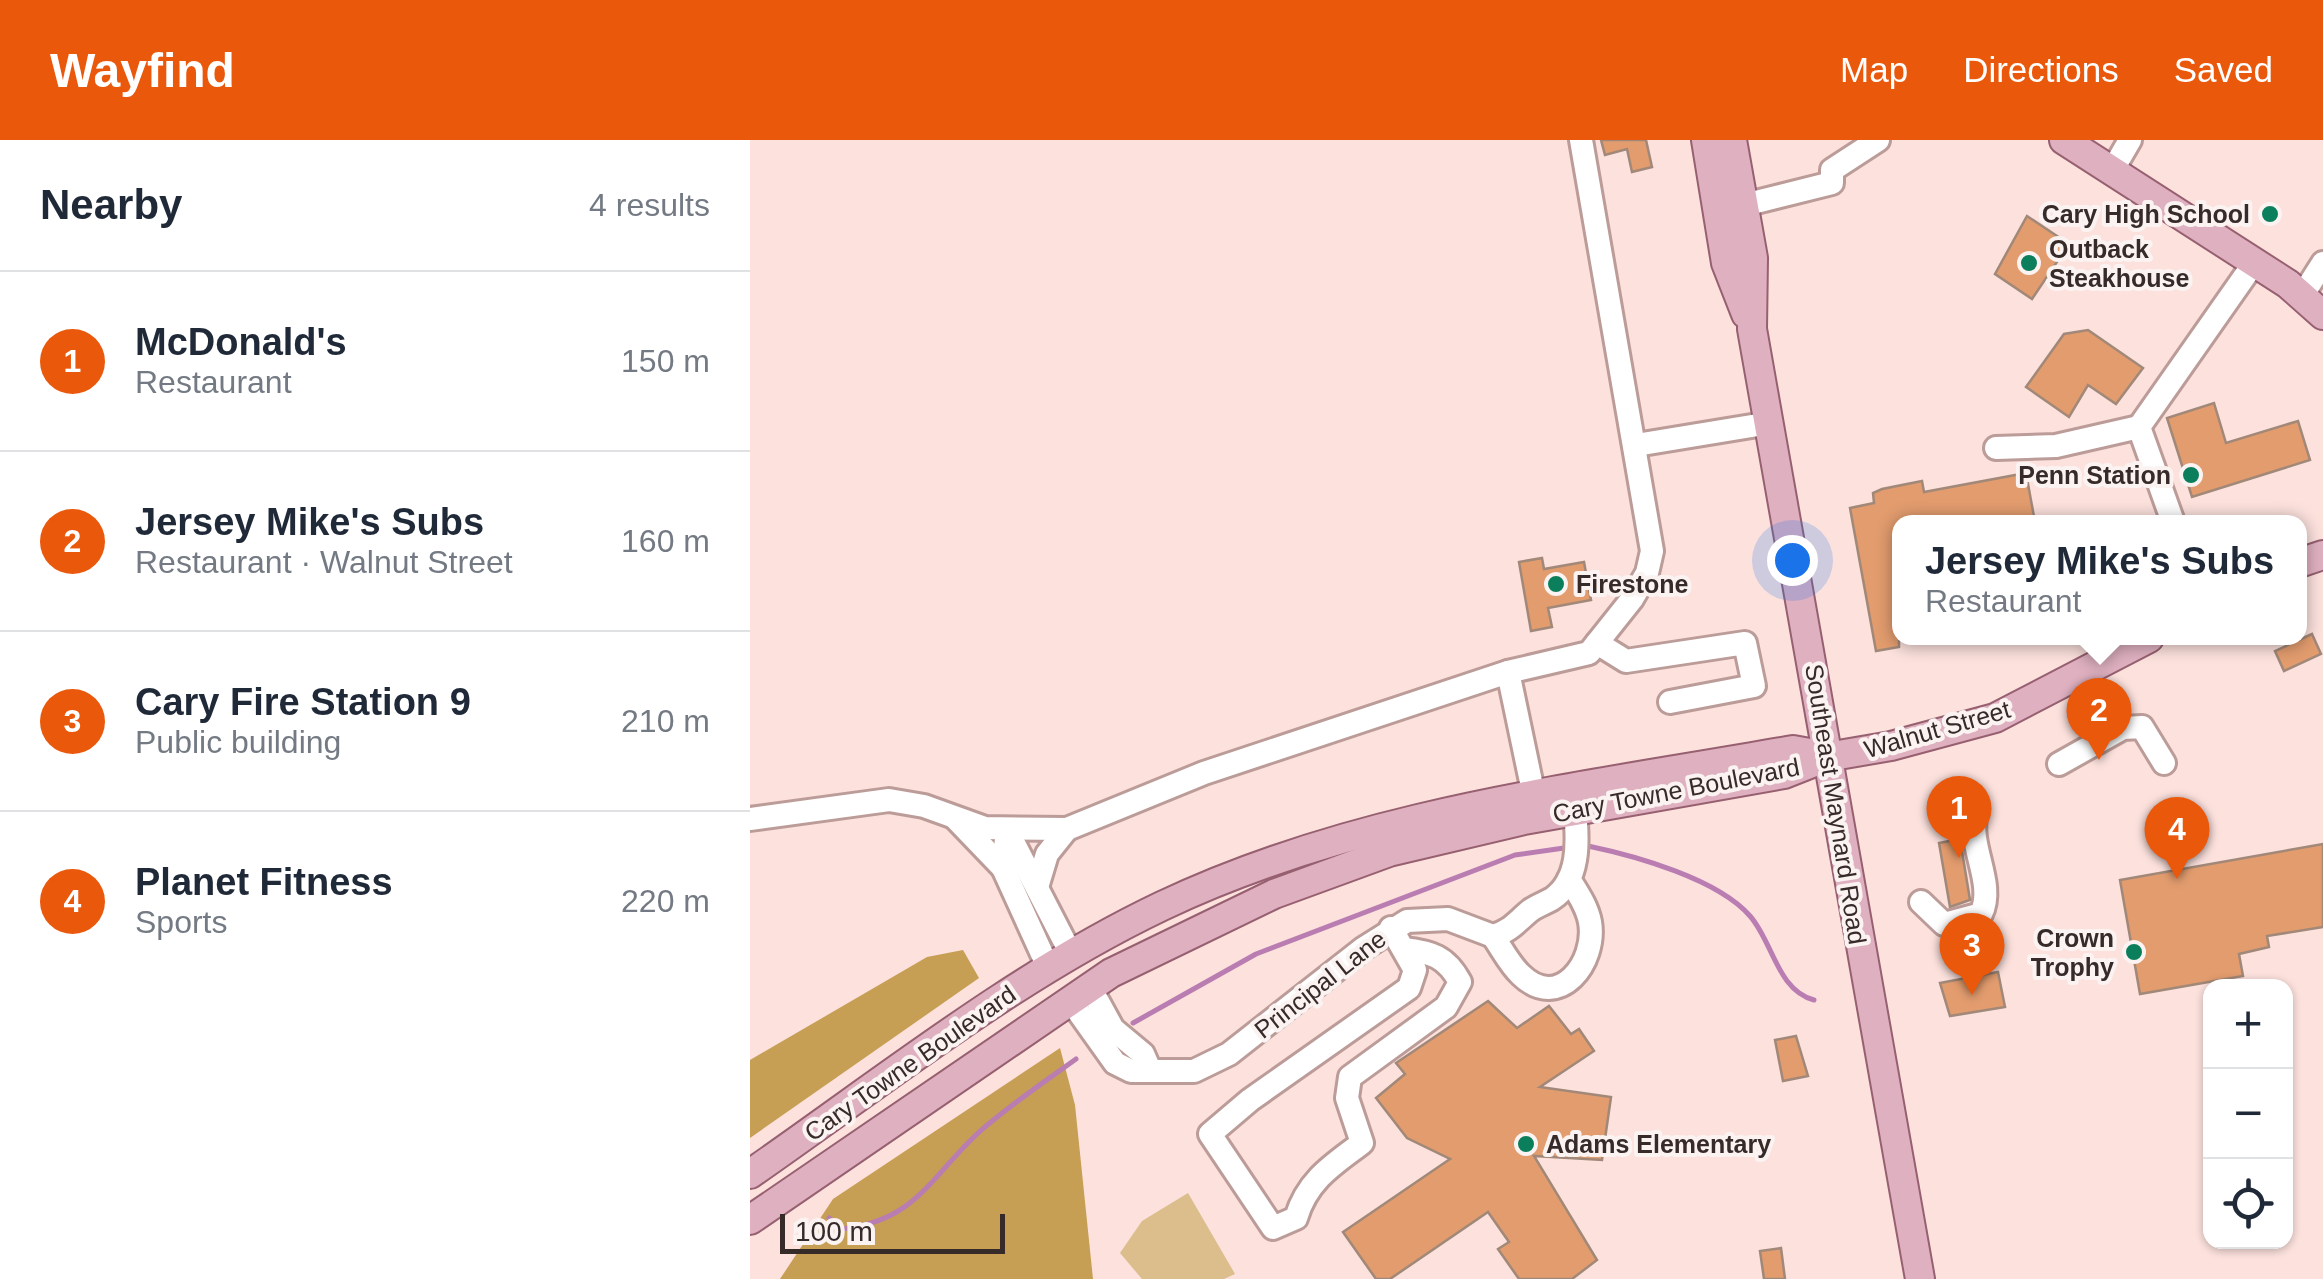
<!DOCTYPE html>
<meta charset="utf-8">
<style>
body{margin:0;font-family:Arial,sans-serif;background:#f2f2f3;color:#1f2937}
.controls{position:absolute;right:30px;bottom:30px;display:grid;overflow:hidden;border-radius:20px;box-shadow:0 2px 8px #0004}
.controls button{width:90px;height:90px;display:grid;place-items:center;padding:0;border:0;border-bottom:2px solid #e0e1e3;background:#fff;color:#1f2937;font:50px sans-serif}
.scale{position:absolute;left:30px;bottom:25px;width:225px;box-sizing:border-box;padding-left:10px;border:5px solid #372b29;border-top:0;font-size:28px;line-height:35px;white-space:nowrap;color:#372b29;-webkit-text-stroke:8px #faf3f2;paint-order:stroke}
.you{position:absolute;left:1042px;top:420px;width:35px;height:35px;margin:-25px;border:8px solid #fff;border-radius:50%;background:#1a73e8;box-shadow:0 0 0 15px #1a73e833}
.badge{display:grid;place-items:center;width:65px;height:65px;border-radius:50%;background:#ea580c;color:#fff;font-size:32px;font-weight:700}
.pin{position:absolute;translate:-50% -82px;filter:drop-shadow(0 2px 5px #0008)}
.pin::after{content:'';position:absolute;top:52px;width:35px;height:30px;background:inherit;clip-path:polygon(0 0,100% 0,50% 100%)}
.popup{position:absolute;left:1142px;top:375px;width:415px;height:130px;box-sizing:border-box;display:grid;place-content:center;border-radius:20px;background:#fff;filter:drop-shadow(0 2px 8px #0005);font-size:32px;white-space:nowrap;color:#747a83}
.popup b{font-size:38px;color:#1f2937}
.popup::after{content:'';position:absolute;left:50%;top:100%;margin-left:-20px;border:20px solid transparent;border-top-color:#fff}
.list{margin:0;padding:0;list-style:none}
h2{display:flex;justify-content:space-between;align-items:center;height:130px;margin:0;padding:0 40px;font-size:42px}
h2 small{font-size:32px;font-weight:400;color:#747a83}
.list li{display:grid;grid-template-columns:65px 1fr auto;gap:30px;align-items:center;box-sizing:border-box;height:180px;padding:0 40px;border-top:2px solid #e0e1e3}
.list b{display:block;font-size:38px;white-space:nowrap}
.list p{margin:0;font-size:32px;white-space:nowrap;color:#747a83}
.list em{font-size:32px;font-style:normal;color:#747a83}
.icon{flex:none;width:55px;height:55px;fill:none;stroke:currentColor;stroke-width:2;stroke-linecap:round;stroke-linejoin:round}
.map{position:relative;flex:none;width:1573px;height:1139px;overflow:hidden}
header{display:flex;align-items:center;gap:60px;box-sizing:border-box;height:140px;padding:0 50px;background:#ea580c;color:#fff}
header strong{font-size:48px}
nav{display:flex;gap:55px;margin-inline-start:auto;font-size:35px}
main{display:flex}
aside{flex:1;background:#fff}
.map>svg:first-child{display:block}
.green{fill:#dbbe8b}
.forest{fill:#c69e54}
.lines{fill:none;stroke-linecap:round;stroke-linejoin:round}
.stream{stroke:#b97db2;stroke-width:5}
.building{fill:#e29c6e;stroke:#a18878;stroke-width:2.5}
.minor-casing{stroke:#bc9c98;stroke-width:28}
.major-casing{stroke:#976070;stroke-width:32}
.minor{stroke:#fff;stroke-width:22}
.major{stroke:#dfb0c0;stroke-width:28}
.poi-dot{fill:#0b7e5b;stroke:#faf3f2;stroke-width:4}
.labels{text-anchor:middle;stroke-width:8;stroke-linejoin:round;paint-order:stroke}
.poi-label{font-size:25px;font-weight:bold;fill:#372b29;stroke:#faf3f2;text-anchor:end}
.street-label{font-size:25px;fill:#372b29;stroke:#faf3f2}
</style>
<header>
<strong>Wayfind</strong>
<nav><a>Map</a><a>Directions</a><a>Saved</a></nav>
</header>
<main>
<aside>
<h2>Nearby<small>4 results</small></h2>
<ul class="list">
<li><span class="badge">1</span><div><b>McDonald's</b><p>Restaurant</p></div><em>150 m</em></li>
<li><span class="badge">2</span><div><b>Jersey Mike's Subs</b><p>Restaurant · Walnut Street</p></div><em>160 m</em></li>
<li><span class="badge">3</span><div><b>Cary Fire Station 9</b><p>Public building</p></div><em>210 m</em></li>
<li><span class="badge">4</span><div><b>Planet Fitness</b><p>Sports</p></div><em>220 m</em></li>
</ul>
</aside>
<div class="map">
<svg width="1573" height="1139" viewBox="0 0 1573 1139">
<rect width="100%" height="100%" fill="#fce1dd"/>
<polygon class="green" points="438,1053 485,1134 474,1139 392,1139 370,1113 392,1081"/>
<g class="forest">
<polygon points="213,810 229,838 0,998 0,920 177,817"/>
<polygon points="310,908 325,965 343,1139 30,1139 83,1059"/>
</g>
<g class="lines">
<g class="stream">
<path d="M838,706C886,716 968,739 1000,776C1023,802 1027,850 1064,860"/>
<polyline points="383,883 506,814 765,715 814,708"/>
<path d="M79,1078L92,1089C165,1081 180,1038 227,994C258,966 293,943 326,919"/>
</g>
</g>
<g class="building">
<polygon points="851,0 896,0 902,27 882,32 877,9 855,15"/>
<polygon points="1277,76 1319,104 1282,159 1245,134"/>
<polygon points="1338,190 1393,228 1366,264 1338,245 1319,277 1276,247 1314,194"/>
<polygon points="1464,263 1476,303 1548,281 1560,320 1442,357 1417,278"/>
<polygon points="1276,333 1285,382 1149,382 1149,507 1126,511 1100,368 1124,363 1123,353 1132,349 1172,341 1174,352"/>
<polygon points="792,418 794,429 834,422 841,460 798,468 802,487 781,491 769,422"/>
<polygon points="1562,494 1571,514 1534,531 1525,511"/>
<polygon points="1210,699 1220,760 1200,767 1189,703"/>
<polygon points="1573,704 1573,787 1517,796 1519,807 1489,814 1493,836 1390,854 1370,740"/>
<polygon points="1248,832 1255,867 1200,876 1190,843"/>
<polygon points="738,861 767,888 799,866 821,894 829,889 844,911 790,947 861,957 852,1020 784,1016 847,1120 822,1139 769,1139 748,1109 759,1102 738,1072 640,1139 626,1139 593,1092 700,1019 657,998 626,958 655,934 646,923"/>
<polygon points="1046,896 1058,936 1033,941 1025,900"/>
<polygon points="1031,1108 1035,1139 1014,1139 1010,1111"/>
</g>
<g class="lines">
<g class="minor-casing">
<g id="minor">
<polyline points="1362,31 1380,0"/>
<polyline points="994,65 1082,43 1082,30 1128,0"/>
<polyline points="1552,156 1573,123"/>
<polyline points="886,305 1020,283"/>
<polyline points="1246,308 1306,306 1389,287"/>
<polyline points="1423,382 1389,287 1504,123"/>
<polyline points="847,503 876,521 995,503 1004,546 920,562"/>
<polyline points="758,532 784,656"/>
<polyline points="1309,624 1373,588 1392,587 1414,623"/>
<polyline points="205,678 253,728"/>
<polyline points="0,679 139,660 174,666 235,688 317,689 454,633 758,532 839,513 882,459 897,433 902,411 831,0"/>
<polyline points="257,690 253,728 298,827"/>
<polyline points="257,690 321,814"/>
<polyline points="288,744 297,714 317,689"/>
<path d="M1171,762L1194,784L1231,774C1246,743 1217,706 1226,673"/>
<path d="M641,788L665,830L659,848L500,960L460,994L523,1088L546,1078C557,1041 582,1025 612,1003L597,958L600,937L696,867L710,842C696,816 681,812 653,809"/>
<path d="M743,796C752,809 760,825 771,835C809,872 847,822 840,782C837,766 827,752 819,739"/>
<path d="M743,796C761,791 767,781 781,770C788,765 795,763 802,759C830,740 828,701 825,671"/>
<polyline points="340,847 363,889 393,914 400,930"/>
<polyline points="320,860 365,923 381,931 444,931 479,914 614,808 657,781 698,779 743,796"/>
</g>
</g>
<g class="major-casing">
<g id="major">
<polyline points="956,0 976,123 996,174"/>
<polyline points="982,0 1003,118 1002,189 1170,1139"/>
<polyline points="1314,0 1538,144 1573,175"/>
<polyline points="1549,423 1573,415"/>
<path d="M0,1034C134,941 265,836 412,766C610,672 829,648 1043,610L1076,616"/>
<polyline points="0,1080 361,833 524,754 639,712 774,680 1034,634 1077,617 1141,606 1245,578 1399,498"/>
</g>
</g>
<use href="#minor" class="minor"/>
<use href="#major" class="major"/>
</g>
<g class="poi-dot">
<circle cx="1520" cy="74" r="10"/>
<circle cx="1279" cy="123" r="10"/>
<circle cx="1441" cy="335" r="10"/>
<circle cx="806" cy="444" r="10"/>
<circle cx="1384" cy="812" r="10"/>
<circle cx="776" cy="1004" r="10"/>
</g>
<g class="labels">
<g class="poi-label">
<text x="1500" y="83">Cary High School</text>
<text x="1299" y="118" text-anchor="start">Outback<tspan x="1299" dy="29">Steakhouse</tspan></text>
<text x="1421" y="344">Penn Station</text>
<text x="826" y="453" text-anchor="start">Firestone</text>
<text x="1364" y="807">Crown<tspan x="1364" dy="29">Trophy</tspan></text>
<text x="796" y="1013" text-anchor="start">Adams Elementary</text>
</g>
<g class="street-label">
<text transform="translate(1187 589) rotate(-16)" y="9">Walnut Street</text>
<text transform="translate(926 650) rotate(-11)" y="9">Cary Towne Boulevard</text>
<text transform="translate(1086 664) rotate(81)" y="9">Southeast Maynard Road</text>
<text transform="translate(570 844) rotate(-38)" y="9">Principal Lane</text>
<text transform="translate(160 923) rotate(-35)" y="9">Cary Towne Boulevard</text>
</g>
</g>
</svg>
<div class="controls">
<button>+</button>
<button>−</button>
<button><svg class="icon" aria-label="locate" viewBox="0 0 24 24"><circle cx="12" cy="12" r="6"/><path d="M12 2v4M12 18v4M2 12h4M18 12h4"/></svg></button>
</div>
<div class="scale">100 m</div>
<div class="you"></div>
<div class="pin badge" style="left:1209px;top:718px">1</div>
<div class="pin badge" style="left:1349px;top:620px">2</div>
<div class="popup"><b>Jersey Mike's Subs</b>Restaurant</div>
<div class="pin badge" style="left:1222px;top:855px">3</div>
<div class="pin badge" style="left:1427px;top:739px">4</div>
</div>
</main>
